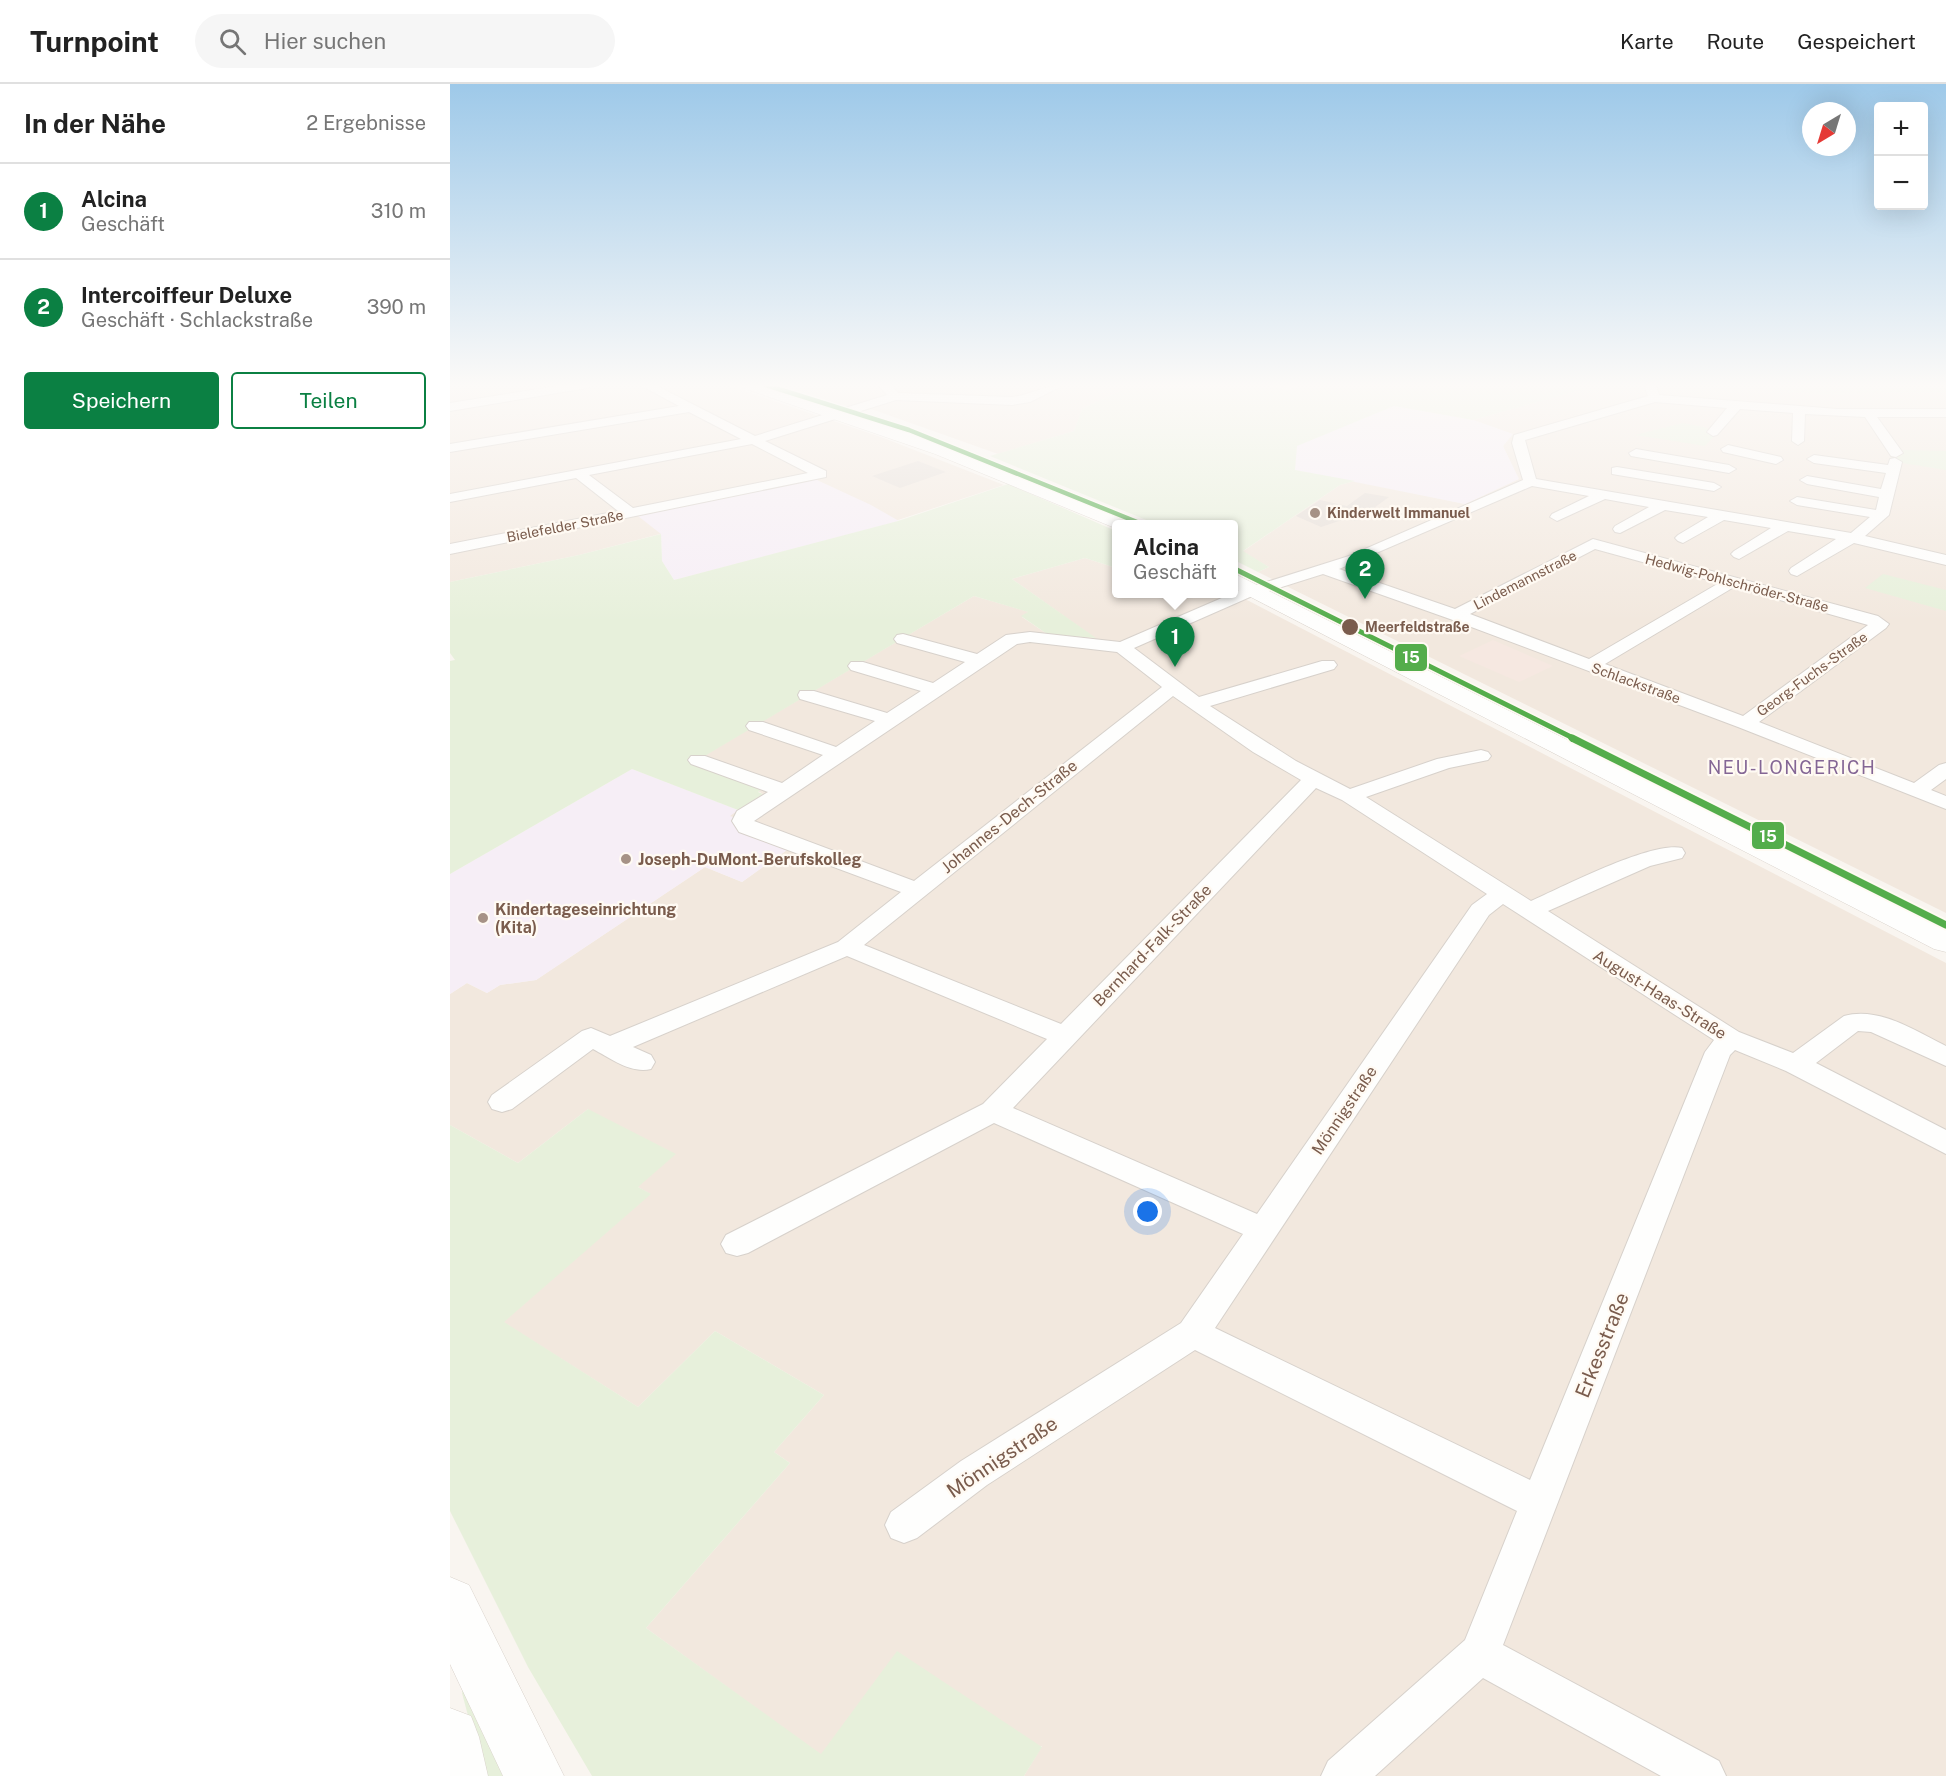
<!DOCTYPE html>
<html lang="de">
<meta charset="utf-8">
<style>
body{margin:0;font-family:"Public Sans",sans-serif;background:#f6f6f6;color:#222}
.controls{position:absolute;right:18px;top:18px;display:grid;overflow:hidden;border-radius:6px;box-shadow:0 6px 24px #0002}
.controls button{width:54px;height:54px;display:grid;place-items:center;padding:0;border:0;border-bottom:2px solid #e0e0e0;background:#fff;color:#222;font:30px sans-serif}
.compass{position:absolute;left:1352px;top:18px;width:54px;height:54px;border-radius:50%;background:#fff;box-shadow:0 6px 24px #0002;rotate:218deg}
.you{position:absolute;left:698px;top:1128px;width:21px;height:21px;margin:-15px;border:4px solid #fff;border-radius:50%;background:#1a73e8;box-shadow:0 0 0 9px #1a73e833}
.badge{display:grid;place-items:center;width:39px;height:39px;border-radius:50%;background:#0b8043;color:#fff;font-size:20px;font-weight:700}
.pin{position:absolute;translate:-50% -50px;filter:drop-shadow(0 2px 3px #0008)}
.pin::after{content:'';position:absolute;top:32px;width:21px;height:18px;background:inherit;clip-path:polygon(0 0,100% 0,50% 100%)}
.popup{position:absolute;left:662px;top:436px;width:126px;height:78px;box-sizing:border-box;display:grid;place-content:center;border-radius:6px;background:#fff;filter:drop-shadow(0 2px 4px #0005);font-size:20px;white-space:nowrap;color:#767676}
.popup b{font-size:22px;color:#222}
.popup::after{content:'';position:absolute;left:50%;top:100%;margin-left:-12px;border:12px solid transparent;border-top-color:#fff}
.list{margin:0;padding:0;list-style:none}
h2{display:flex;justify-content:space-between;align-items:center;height:78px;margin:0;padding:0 24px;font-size:26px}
h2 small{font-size:20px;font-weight:400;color:#767676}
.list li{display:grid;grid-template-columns:39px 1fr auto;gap:18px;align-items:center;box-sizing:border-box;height:96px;padding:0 24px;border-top:2px solid #e0e0e0}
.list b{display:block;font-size:22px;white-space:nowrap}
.list p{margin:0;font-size:20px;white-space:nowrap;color:#767676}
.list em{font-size:20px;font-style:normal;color:#767676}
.actions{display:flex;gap:12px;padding:18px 24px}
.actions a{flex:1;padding:14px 0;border:2px solid #0b8043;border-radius:6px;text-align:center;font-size:21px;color:#0b8043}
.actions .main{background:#0b8043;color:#fff}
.icon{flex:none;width:33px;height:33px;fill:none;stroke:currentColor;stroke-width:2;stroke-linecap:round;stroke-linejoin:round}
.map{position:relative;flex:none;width:1496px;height:1692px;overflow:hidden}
header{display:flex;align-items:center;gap:36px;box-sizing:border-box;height:84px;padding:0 30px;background:#fff;border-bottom:2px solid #e0e0e0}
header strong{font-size:28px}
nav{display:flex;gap:33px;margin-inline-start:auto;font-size:21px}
.search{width:420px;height:54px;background:#f6f6f6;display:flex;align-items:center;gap:15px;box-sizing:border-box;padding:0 21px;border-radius:33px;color:#767676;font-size:22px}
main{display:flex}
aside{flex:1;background:#fff}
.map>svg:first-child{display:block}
.residential{fill:#f2e8de}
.commercial{fill:#f6e8e1}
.education{fill:#f6eef6}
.green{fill:#e7f0db}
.building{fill:#e6ded7}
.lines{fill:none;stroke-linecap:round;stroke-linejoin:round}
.street-casing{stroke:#d7d1cb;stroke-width:2}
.secondary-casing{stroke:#d9d2cb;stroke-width:1}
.street{fill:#fefefd;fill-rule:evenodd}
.secondary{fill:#fefefd;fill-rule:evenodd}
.tram-1-far2-casing{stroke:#fffaf3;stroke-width:7}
.tram-1-far1-casing{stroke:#fffaf3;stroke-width:8}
.tram-1-casing{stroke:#fffaf3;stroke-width:11}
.tram-1-far2{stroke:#54ad4b;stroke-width:4.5}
.tram-1-far1{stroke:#54ad4b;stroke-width:5}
.tram-1{stroke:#54ad4b;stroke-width:7}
.poi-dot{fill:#a69286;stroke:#fffaf3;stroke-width:2}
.stop-dot{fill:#7a5c4d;stroke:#fffaf3;stroke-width:2}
.labels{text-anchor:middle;stroke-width:4.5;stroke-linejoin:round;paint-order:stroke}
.far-poi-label{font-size:14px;font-weight:bold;fill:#7a5c4d;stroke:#fffaf3;text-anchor:start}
.far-street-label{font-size:14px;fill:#7a5c4d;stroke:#fffaf3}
.far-stop-label{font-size:14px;font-weight:bold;fill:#7a5c4d;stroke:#fffaf3;text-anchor:start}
.street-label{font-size:16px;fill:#7a5c4d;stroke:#fffaf3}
.poi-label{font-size:16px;font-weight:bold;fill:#7a5c4d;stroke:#fffaf3;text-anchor:start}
.neighbourhood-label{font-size:18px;letter-spacing:1.5px;fill:#846695;stroke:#fffaf3}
.near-street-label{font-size:20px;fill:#7a5c4d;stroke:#fffaf3}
.line-badge{stroke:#fffaf3;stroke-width:2}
.badge-label{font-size:16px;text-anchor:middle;font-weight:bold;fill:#fff}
</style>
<header>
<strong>Turnpoint</strong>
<div class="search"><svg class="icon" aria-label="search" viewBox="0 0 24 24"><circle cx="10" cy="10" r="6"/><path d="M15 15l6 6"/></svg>Hier suchen</div>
<nav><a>Karte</a><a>Route</a><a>Gespeichert</a></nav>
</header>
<main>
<aside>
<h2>In der Nähe<small>2 Ergebnisse</small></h2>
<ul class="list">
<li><span class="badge">1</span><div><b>Alcina</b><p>Geschäft</p></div><em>310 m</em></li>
<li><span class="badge">2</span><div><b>Intercoiffeur Deluxe</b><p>Geschäft · Schlackstraße</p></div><em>390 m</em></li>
</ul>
<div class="actions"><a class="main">Speichern</a><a>Teilen</a></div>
</aside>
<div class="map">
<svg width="1496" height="1692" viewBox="0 0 1496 1692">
<rect width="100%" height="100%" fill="#f9f5f0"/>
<g class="residential">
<polygon points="0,301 276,301 431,353 554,401 448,436 210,450 129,471 0,498"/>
<polygon points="330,301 682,301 632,325 624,347 548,370 424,326 391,321"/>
<polygon points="1137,301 1274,301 1367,310 1496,308 1496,829 808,488 819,483 792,468 890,401 905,397 1015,420 1068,395 1053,362 1062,350 1023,336 1137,304"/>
<polygon points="635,474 666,484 666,510 782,510 799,517 1496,879 1496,1692 574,1692 592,1662 371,1671 196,1544 340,1379 324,1368 374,1311 265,1247 188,1323 53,1238 200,1110 188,1103 138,1025 68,1079 0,1041 0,910 17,899 37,909 50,901 86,896 255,783 292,798 337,766 291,748 279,732 313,710 252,673 524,512 579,528 572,533 597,550 645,554 562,495"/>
</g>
<polygon class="commercial" points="1043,556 1103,582 1069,598 1009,572"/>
<g class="education">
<polygon points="944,322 1023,336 1063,350 1053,362 1069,395 1015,420 845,386 846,362"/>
<polygon points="356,396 367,396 421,421 449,437 224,496 212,477 211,450 188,432"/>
<polygon points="182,685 288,726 280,732 286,734 292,749 337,766 292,798 255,783 86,896 50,901 37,909 17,899 0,910 0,790"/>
</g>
<g class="green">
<polygon points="682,301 811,301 838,306 853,301 1137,301 1138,304 1023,336 944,322 847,362 845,386 905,397 890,401 793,467 819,483 808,488 784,476 783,440 706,440 540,372 624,347 632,325"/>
<polygon points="1274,301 1496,301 1496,308 1367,310"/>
<polygon points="1233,339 1254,343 1267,349 1255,362 1185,351"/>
<polygon points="1454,366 1496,367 1496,386 1440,377 1442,368"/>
<polygon points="558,400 666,447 666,484 635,474 562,495 646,554 597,550 571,532 578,528 524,512 243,679 311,706 308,708 313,710 288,726 182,685 0,790 0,577 5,576 0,569 0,498 129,471 211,450 212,477 224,496 448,437"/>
<polygon points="1433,490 1496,506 1496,527 1415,504"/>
<polygon points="138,1025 226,1070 188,1103 201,1110 54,1238 188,1323 265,1247 374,1311 324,1368 340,1379 196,1544 371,1670 447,1567 592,1663 574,1692 142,1692 78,1583 0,1427 0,1041 68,1079"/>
<polygon points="13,1604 64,1692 34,1692 12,1609"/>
</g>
<g class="building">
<polygon points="468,377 496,388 450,404 422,392"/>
<polygon points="915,409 939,413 906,437 895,435 871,443 846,432 870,416 897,422"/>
</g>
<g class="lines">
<g class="street-casing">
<g id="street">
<polygon points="114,301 143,301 137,304 0,327 0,319"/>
<path d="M190,301H205L305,352L437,311L428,301H441L448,309L562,313C581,311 595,301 614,301L580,318L562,321L446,316L315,357L376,387V393L0,470V460L168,427L126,394L0,418V410L291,355L239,328L0,368V360L229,322ZM302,360L358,389L183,424L139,391Z"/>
<path d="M1194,301H1206L1209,311L1387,325H1496V333H1427L1453,369L1446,373L1441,372L1415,333L1355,330L1354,357L1348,361L1342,357L1343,329L1290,325L1267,351L1263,352L1257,348L1277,324L1205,318L1075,356L1086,395L1401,449L1420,433L1347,421L1340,417L1347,413L1426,426L1429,413L1357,400L1350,396L1357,392L1431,405L1436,389L1364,379L1357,375L1364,371L1438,381L1440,375L1445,374L1452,378L1439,431L1415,452L1496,471V481L1404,459L1347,492L1341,490L1339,487L1341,484L1386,455L1338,447L1289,475L1284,473L1281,470L1284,467L1321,444L1274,436L1233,459L1228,457L1225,454L1228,451L1258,433L1215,426L1170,449L1165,448L1163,445L1165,442L1199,423L1155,415L1107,437L1100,433L1102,430L1139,412L1082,402L889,485L1005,525L1143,455L1428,532L1439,540L1436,544L1309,638L1464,699L1489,681L1496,679V695L1481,706L1496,712V725L1288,643L1000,535L873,490L800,513L684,564L749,613L872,577H884L887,581L884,585L760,622L846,677L900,705L987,675L1031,666L1038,668L1041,672L1038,676L999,684L916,713L1081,817C1113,803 1201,757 1232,764L1235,769L1232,774L1200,782L1098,827L1289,948L1343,969L1394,932C1429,922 1465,947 1496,962V982L1421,948L1408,947L1366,979L1496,1046V1070L1336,987L1285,966L1280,971L1053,1561L1269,1677L1276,1692H1211L1033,1594L925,1692H871L878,1677L1015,1556L1067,1427L745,1266L537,1401L467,1454L454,1459L441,1454L435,1441L441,1428L511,1377L731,1239L793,1150L544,1039L298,1169L287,1172L276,1169L271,1160L276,1151L533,1020L597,955L397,872L183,963L201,971L205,978L201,985C181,990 160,974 143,965L62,1025L52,1028L42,1025L38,1018L42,1011L132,947L141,944L160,952L388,858L451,808L289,748L282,737L287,727L318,708L241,680L238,676L241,672H255L332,699L373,671L299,646L296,642L299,638H313L386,663L425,637L350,615L348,611L350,607H364L437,629L471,607L401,586L398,582L401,578H413L483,599L515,578L447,559L444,555L447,551L453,550L527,570L556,551L580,548L670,558L788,507L899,472L1073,396L1062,359L1064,351L1198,312ZM1145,465L1269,499L1139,575L1020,530ZM1284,503L1418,541L1293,632L1155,580ZM580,558L667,568L712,603L464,797L304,737L567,560ZM723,612L803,668L851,696L611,940L414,861ZM866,704L892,716L1037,810L1022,821L807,1130L563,1024ZM1053,820L1264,956L1255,968L1080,1396L765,1244L1039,831Z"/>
<polygon points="1278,361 1331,373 1333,376 1326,380 1273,368 1271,365"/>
<polygon points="1186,365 1279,381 1286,385 1279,389 1181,372 1179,369"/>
<polygon points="1167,383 1264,399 1271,403 1264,407 1162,390 1162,384"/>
</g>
</g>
<g class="secondary-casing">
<g id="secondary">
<polygon points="291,301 315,301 497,362 679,436 682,440 666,440 665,444 485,370 293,304"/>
<polygon points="783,489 1496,845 1496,868 1484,865 783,504"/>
<polygon points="0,1493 19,1501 114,1692 53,1692 0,1580"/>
<polygon points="0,1624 21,1632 29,1653 38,1692 0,1692"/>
</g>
</g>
<use href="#street" class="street"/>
<use href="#secondary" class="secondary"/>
<g class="tram-1-far2-casing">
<polyline id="tram-1-far2" points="316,301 459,346 692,440"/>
</g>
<g class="tram-1-far1-casing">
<polyline id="tram-1-far1" points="783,484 1125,655"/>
</g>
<g class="tram-1-casing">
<polyline id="tram-1" points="1122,654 1496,841"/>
</g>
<use href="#tram-1-far2" class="tram-1-far2"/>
<use href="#tram-1-far1" class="tram-1-far1"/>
<use href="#tram-1" class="tram-1"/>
</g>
<linearGradient id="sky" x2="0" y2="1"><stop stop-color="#9ec9e9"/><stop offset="0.56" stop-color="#fcfaf8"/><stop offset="1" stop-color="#fcfaf8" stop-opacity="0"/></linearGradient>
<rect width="1496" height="538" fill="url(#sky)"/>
<g class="poi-dot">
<circle cx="865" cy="429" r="6"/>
<circle cx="176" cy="775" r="6"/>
<circle cx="33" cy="834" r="6"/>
</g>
<circle class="stop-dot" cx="900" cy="543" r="9"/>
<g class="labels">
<g class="far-poi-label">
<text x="877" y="434">Kinderwelt Immanuel</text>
</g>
<g class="far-street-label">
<text transform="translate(115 442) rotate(-11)" y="5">Bielefelder Straße</text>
<text transform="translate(1075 496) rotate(-27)" y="5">Lindemannstraße</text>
<text transform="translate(1287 499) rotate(15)" y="5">Hedwig-Pohlschröder-Straße</text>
<text transform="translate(1362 590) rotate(-36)" y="5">Georg-Fuchs-Straße</text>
<text transform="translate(1186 599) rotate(20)" y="5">Schlackstraße</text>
</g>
<g class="far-stop-label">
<text x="915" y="548">Meerfeldstraße</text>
</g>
<g class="street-label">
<text transform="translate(559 732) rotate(-39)" y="6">Johannes-Dech-Straße</text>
<text transform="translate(702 861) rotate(-46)" y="6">Bernhard-Falk-Straße</text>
<text transform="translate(1210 910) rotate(32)" y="6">August-Haas-Straße</text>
<text transform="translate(894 1026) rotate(-56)" y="6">Mönnigstraße</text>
</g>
<g class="poi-label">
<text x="188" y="781">Joseph-DuMont-Berufskolleg</text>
<text x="45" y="831">Kindertageseinrichtung<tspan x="45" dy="18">(Kita)</tspan></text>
</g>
<g class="neighbourhood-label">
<text x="1342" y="690">NEU-LONGERICH</text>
</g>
<g class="near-street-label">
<text transform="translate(1152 1261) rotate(-68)" y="7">Erkesstraße</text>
<text transform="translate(552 1373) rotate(-34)" y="7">Mönnigstraße</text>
</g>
</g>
<g class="line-badge">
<rect x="944" y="559" width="34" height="29" rx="6" fill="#54ad4b"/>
<rect x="1301" y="737" width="34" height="29" rx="6" fill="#54ad4b"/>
</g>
<g class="badge-label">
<text x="961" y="579">15</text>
<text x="1318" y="758">15</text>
</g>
</svg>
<div class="controls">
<button>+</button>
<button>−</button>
</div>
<svg class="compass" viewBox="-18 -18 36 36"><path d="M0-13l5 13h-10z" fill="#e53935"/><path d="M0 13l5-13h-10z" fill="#767676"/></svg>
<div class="you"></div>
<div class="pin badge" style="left:725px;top:583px">1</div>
<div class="popup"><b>Alcina</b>Geschäft</div>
<div class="pin badge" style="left:915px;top:515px">2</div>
</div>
</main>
